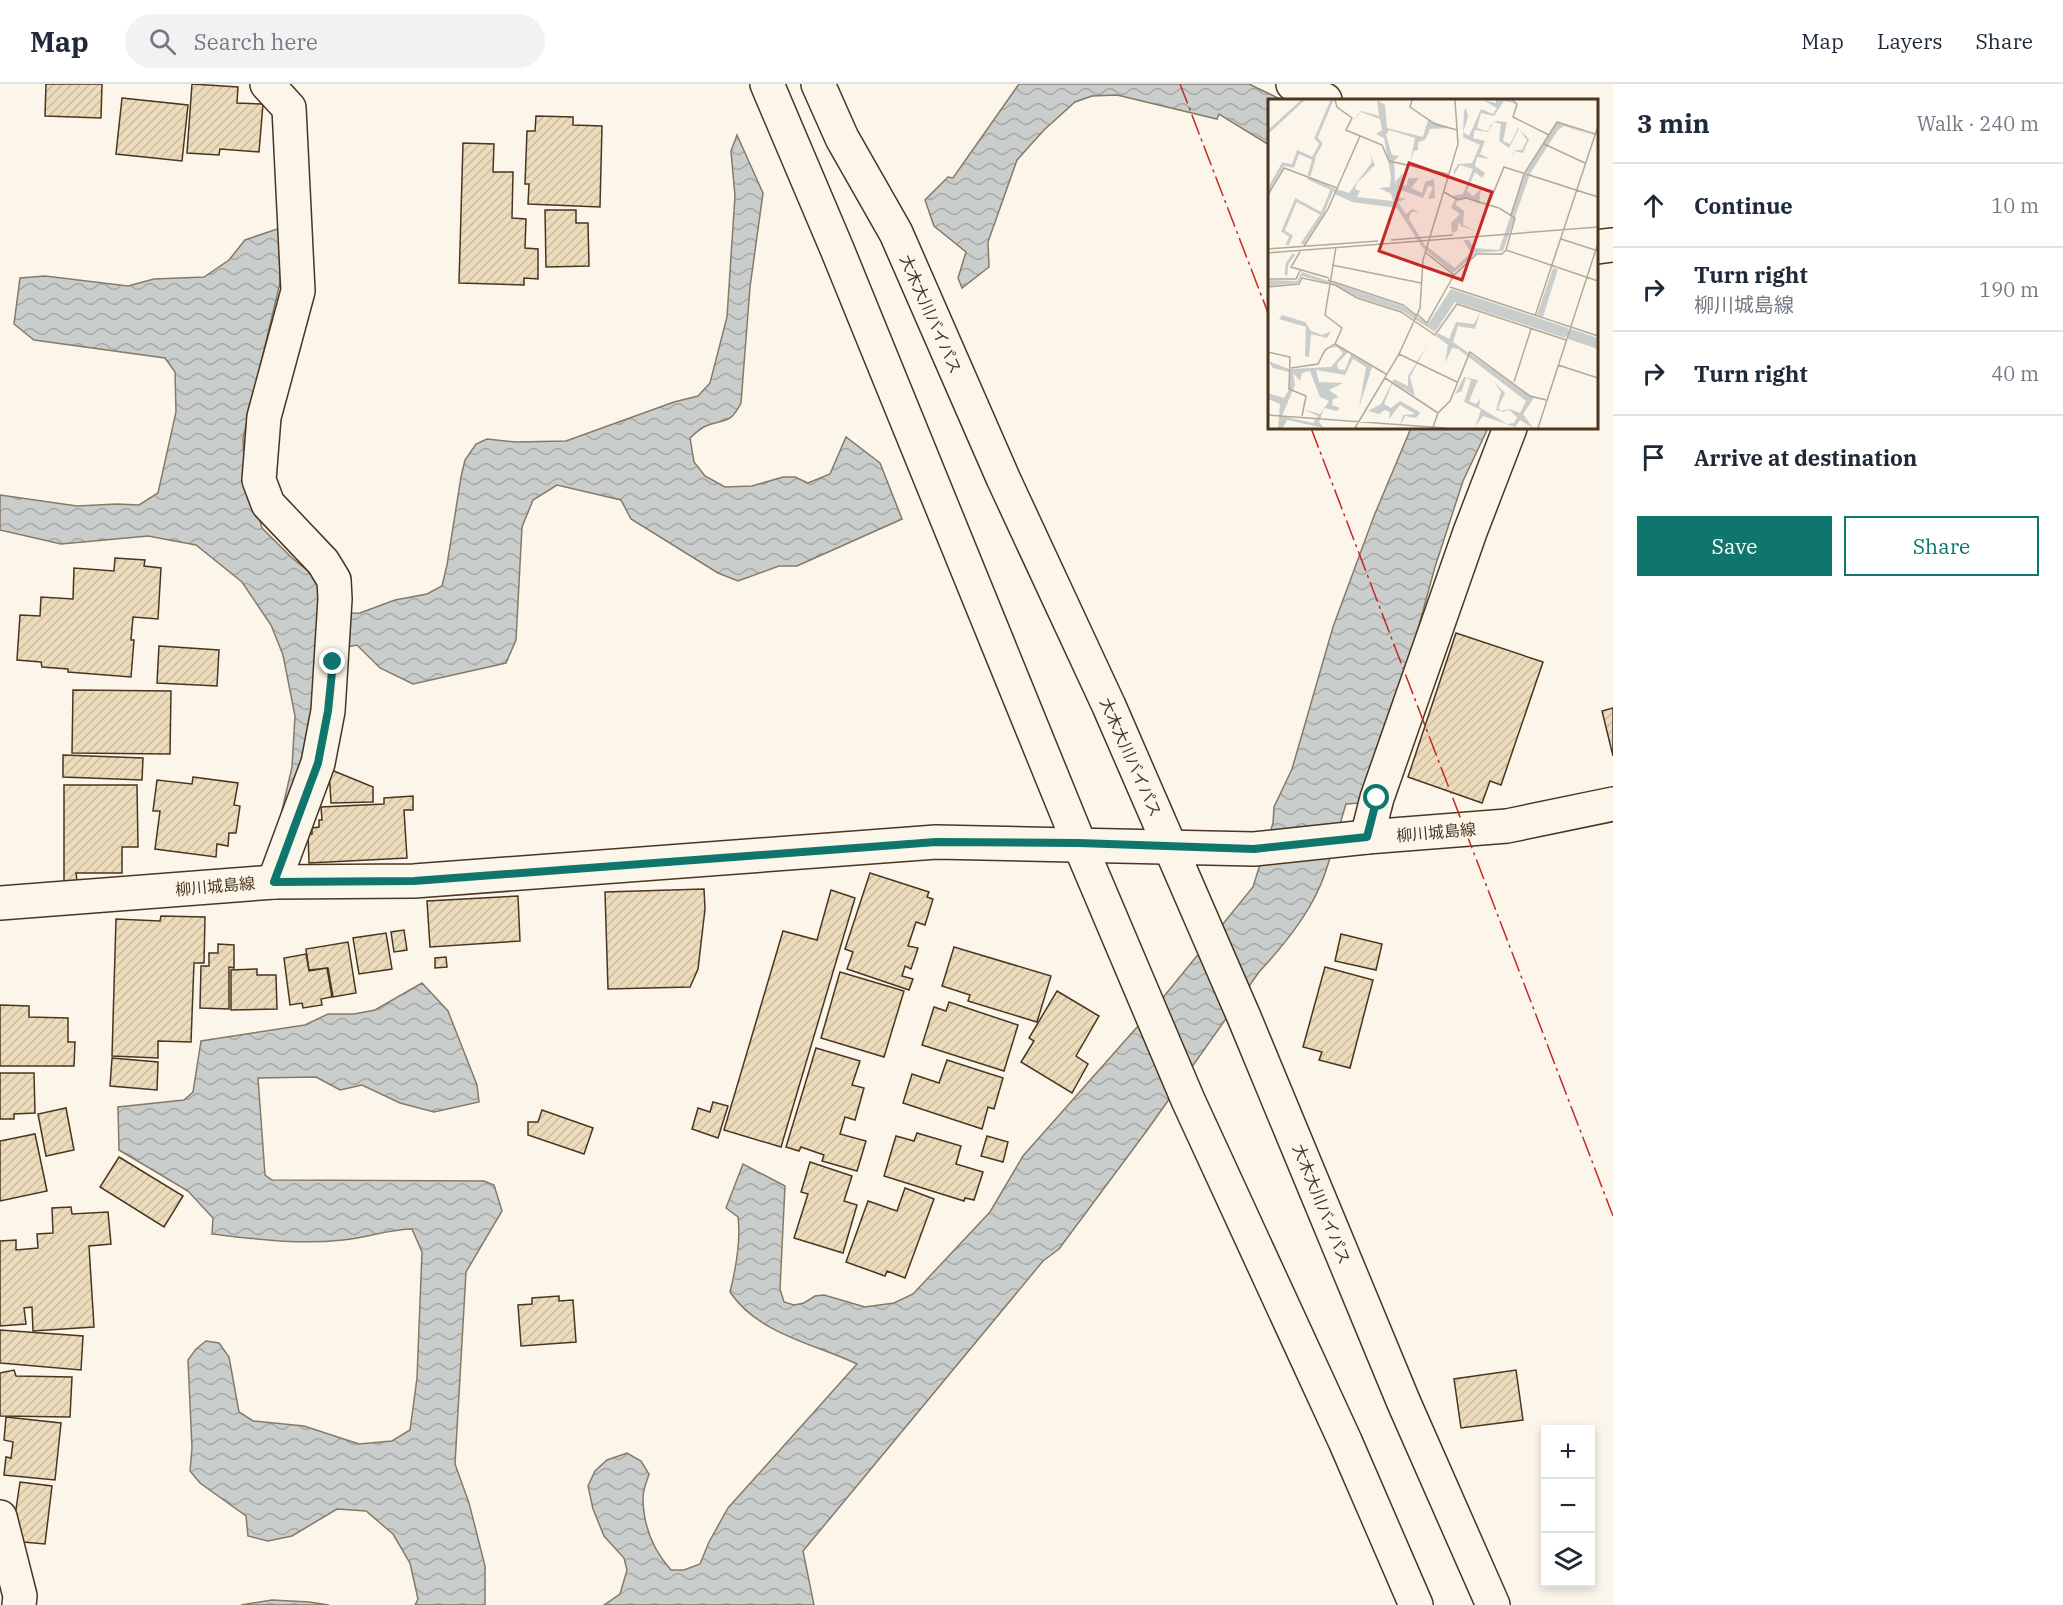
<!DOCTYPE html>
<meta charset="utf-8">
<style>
body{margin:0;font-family:"IBM Plex Serif","Noto Sans JP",serif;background:#f2f2f3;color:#1f2937}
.controls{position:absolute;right:18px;bottom:18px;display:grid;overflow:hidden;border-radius:0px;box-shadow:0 3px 9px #0003}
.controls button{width:54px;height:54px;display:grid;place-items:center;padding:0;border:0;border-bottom:2px solid #e0e1e3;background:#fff;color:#1f2937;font:30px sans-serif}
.stop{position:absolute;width:18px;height:18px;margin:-14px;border:4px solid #0f766e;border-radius:50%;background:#fff}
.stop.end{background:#0f766e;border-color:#fff;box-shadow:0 2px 6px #0008}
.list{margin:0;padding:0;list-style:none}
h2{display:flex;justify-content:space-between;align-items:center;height:78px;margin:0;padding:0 24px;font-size:26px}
h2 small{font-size:20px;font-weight:400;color:#747a83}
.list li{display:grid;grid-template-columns:39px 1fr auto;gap:18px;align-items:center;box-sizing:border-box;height:84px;padding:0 24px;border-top:2px solid #e0e1e3}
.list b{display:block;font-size:22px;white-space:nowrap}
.list p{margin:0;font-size:20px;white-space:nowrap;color:#747a83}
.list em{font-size:20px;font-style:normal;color:#747a83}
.actions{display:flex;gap:12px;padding:18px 24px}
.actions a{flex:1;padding:14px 0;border:2px solid #0f766e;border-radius:0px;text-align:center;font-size:21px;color:#0f766e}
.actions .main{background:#0f766e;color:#fff}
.icon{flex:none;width:33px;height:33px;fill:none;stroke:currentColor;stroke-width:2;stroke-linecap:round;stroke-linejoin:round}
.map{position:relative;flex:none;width:1613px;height:1521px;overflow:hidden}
header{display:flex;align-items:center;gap:36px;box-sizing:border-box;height:84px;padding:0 30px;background:#fff;border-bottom:2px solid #e0e1e3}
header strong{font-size:28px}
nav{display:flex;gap:33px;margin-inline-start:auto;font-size:21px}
.search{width:420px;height:54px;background:#f2f2f3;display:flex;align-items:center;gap:15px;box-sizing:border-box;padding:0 21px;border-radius:33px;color:#747a83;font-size:22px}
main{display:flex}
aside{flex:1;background:#fff}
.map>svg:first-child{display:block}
.water{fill:url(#water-waves);stroke:#887966;stroke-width:1.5}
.building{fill:url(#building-hatch);stroke:#4a3520;stroke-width:1.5}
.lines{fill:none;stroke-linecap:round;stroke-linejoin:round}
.minor-casing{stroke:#4a3520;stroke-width:36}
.major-casing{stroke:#4a3520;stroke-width:36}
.highway-casing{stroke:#4a3520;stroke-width:36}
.minor{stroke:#fbf6e9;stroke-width:33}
.major{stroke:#fbf6e9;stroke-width:33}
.highway{stroke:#fbf6e9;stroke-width:33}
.power{stroke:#c62828;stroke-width:1.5;stroke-dasharray:21 4.5 3 4.5;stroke-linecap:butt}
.route{stroke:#0f766e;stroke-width:8}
.labels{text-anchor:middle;stroke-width:4.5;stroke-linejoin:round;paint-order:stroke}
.street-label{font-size:16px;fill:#4a3520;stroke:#fbf6e9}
.inset-river{fill:none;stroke:#c9cecd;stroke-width:3}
.inset-road{fill:none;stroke:#b4a999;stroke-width:1.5}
.view{fill:#c62828;fill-opacity:0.15;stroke:#c62828;stroke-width:3}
.inset-edge{fill:none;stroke:#4a3520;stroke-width:3}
</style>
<header>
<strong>Map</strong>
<div class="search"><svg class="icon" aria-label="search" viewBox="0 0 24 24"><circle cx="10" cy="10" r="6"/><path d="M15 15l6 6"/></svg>Search here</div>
<nav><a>Map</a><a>Layers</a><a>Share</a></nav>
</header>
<main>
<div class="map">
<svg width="1613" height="1521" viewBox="0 0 1613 1521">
<defs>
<pattern id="water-waves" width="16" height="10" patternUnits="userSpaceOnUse" patternTransform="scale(1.5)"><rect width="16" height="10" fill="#c9cecd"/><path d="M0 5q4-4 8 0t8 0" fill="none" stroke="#a5a8a6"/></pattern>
<pattern id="building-hatch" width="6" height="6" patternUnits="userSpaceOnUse" patternTransform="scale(1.5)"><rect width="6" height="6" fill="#ecdcbc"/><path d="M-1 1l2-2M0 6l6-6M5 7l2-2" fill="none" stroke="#ccbda1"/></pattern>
</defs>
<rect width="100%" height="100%" fill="#fbf6e9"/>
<g class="water">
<polygon points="1019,0 1249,0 1282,16 1270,16 1269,61 1219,30 1217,35 1117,11 1092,12 1075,18 1044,46 1017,76 988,158 989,183 962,204 958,194 966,168 934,142 925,116 948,93 953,94"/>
<path d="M737,51L763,109L750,203L741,319C730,341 725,334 706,342C700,344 695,350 690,354L694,378L705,392L725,403L752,402L783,393H795L808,399L830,390L846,353L880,379L902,435L797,482H779L738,497L718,489L631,435L621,416L557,401L533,416L522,443L516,556L506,579L413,600L380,584L357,561L324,568L298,701L280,735L292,683L295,632L283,571L271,541L242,498L196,461L148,452L61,460L0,446V411L77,422L117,420L139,421L158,409L176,328L175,288L165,274L34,256L14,240L20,194L45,192L128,202L154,195L204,193L229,176L245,156L280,144V199L243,354L244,377L262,444L292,474L312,490H316L326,530L360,529L395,516L427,510L442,502L447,481L461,393L465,376L476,360L487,355L516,358L566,357L674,318L698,312L710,299L727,233L735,112L731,67Z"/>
<path d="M1411,344H1488L1463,397L1435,483L1412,567L1360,719L1346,720C1338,746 1331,775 1321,800C1307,833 1283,862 1259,888L1148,1045L1059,1165L1043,1177L803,1467L814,1521H604L620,1510L627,1486L624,1474L604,1452L593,1425L588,1402L595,1387L607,1376L627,1369L641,1377L649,1390C647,1397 643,1406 643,1413C643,1441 653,1466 671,1486H684L700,1480L709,1458L728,1424L857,1280C815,1260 758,1250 730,1208C736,1184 741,1157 738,1133L726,1124L743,1080L785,1102L780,1205L784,1218L794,1221L804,1219L815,1212L824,1211L865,1223L894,1219L913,1210L990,1128L1023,1072L1161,916L1253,803L1273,739L1274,723L1292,685L1333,543L1374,432Z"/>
<path d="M422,899L448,927L477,1001L479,1018L434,1028L400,1019L362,1001L340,1006L316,993L258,994L265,1091L272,1096L484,1097L494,1101L502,1127L466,1188L455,1380L469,1419L485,1482V1521H415L418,1515L410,1479L393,1450L366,1427L337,1425L292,1452L268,1457L248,1452L246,1432L200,1399L190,1387L192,1364L188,1276L196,1265L206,1257L219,1259L229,1273L239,1328L253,1337L304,1342L359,1360L392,1357L410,1346L417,1294L422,1168L412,1145C389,1145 367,1154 343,1156C299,1161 256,1155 212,1150L213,1134L188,1107L119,1066L118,1023L184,1016L193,1008L201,957L305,941L328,930H354L375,926Z"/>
<polygon points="272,1516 309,1518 329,1521 241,1521"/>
</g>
<g class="building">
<polygon points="46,0 102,0 101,34 45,32"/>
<polygon points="192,0 238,3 237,19 263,20 259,68 220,65 219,71 187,69"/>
<polygon points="122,14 188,21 182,77 116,70"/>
<polygon points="536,32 573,33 573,41 602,42 600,123 528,120 529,100 525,100 527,47 535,47"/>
<polygon points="463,59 494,60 493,88 513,88 512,134 526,135 525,164 538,165 538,195 524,194 524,201 459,199"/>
<polygon points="545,126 576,126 576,139 588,139 589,182 546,183"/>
<polygon points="115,474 145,476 144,482 161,484 158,535 133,533 131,556 134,556 131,593 68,588 68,585 42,583 41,578 17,576 20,531 40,532 41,513 73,515 74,484 114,487"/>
<polygon points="1456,549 1543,578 1501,701 1490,697 1482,719 1408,693"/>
<polygon points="159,562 219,566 217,602 157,599"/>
<polygon points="73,606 171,607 170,670 72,669"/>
<polygon points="1613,624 1613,672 1602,627"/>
<polygon points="63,671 143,674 142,696 63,693"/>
<polygon points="329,685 373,703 373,718 331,719"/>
<polygon points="193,693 238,699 234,721 240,722 236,749 229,749 228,762 217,760 216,773 155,765 160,727 153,727 157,696 192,700"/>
<polygon points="64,701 137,701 138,763 122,763 122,789 76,789 77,797 64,797"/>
<polygon points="413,712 413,726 404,726 407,774 309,779 308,750 312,750 312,744 319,743 319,736 322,736 321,723 384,720 384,714"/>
<polygon points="870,789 929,808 927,813 933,815 925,841 916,838 908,862 918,864 911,885 905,882 902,892 913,895 909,906 847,885 853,868 845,865"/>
<polygon points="704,805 705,825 698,885 690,903 608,905 605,808"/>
<polygon points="831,806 855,814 781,1063 724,1046 783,847 817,856"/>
<polygon points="518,812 520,857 430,863 427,817"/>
<polygon points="161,832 205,833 204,879 194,879 191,958 158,957 158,974 112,972 116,835 160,837"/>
<polygon points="404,846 407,866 394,868 391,848"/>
<polygon points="386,849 392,885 359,890 353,854"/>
<polygon points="1341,850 1382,860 1376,886 1335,877"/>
<polygon points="348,858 356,909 333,913 328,884 309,886 306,865"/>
<polygon points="218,860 234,861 234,884 229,883 229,925 200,924 201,882 209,882 209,869 218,869"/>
<polygon points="954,863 1051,892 1037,938 968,917 970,911 942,902"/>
<polygon points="306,870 309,887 327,884 332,913 321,915 322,921 303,924 302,919 290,921 284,874"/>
<polygon points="446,873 447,883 435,884 435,874"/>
<polygon points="1325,883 1373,896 1350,984 1319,976 1322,968 1303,963"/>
<polygon points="257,885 257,891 276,891 277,925 231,926 231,886"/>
<polygon points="840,888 904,907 884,973 821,954"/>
<polygon points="1057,907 1099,932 1076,972 1088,980 1072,1009 1021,978 1034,957 1029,954"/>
<polygon points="949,918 1018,941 1004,987 922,961 934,923 946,927"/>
<polygon points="0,921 29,922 29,933 68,934 68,958 75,958 74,982 0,982"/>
<polygon points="816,964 860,977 852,1001 864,1004 855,1036 845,1033 840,1050 866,1057 857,1087 822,1077 824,1071 801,1063 799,1067 786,1063"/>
<polygon points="112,974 158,978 157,1006 110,1002"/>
<polygon points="947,976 1003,994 994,1025 988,1023 982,1045 903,1019 912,990 939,999"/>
<polygon points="0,989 34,989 35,1029 14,1030 14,1035 0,1035"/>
<polygon points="713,1018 728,1022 718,1054 692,1045 698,1024 710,1028"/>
<polygon points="66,1024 74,1066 46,1072 38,1030"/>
<polygon points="542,1026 593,1044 584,1070 528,1051 528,1038 538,1038"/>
<polygon points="917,1049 961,1062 956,1080 983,1088 974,1116 965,1114 964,1117 884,1092 896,1052 914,1057"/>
<polygon points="35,1050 47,1107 0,1117 0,1057"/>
<polygon points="987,1052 1008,1058 1003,1078 981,1072"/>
<polygon points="119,1073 183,1112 164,1143 100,1103"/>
<polygon points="810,1078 852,1092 844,1117 857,1121 843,1169 794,1154 808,1110 801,1108"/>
<polygon points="905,1104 934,1115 905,1194 887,1187 885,1192 846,1178 868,1117 897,1127"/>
<polygon points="71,1123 72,1130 108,1128 111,1160 89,1162 94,1243 33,1247 32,1223 24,1224 26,1240 0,1242 0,1157 16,1156 16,1166 38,1164 37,1150 53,1149 52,1124"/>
<polygon points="559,1212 559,1217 573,1216 576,1258 521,1262 518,1221 532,1220 532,1214"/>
<polygon points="0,1246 83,1252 81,1286 0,1279"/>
<polygon points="14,1286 16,1292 72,1293 70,1333 0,1332 0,1289"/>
<polygon points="1516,1286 1523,1336 1461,1344 1454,1295"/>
<polygon points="6,1333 61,1339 55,1396 4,1391 6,1373 11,1374 13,1358 4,1356"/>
<polygon points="20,1398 52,1402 45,1460 23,1458 14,1439"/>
</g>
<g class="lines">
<g class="minor-casing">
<g id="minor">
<polyline points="267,0 289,24 298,207 264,333 259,396 268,420 323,478 334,496 335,515 328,627 318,679 274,798"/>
<polyline points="1293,0 1325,16"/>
<polyline points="1596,163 1613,161"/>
<polyline points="1367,753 1377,714 1470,448 1510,344"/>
<polyline points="0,1433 20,1512 19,1521"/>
</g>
</g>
<g class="major-casing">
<polyline id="major" points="0,819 274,798 414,797 936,758 1254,765 1367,753 1507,742 1613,720"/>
</g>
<g class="highway-casing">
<g id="highway">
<polyline points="767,0 837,165 1079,759 1188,1016 1345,1357 1416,1521"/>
<polyline points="818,0 842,54 896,149 1003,394 1109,622 1244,933 1404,1319 1493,1521"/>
</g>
</g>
<use href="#minor" class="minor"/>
<use href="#major" class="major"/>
<use href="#highway" class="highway"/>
<g class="power">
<polyline points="1180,0 1270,234"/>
<polyline points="1311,344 1613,1132"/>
</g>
</g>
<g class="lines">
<polyline class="route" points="333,578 328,627 318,679 274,798 414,797 936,758 1079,759 1254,765 1367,753 1377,714"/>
</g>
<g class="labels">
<g class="street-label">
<text transform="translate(931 230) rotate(66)" y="6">大木大川バイパス</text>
<text transform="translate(1131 673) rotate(66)" y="6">大木大川バイパス</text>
<text transform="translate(1436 748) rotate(-5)" y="6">柳川城島線</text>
<text transform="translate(215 802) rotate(-5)" y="6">柳川城島線</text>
<text transform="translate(1322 1120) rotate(68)" y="6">大木大川バイパス</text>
</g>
</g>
<g transform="translate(1268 15)">
<rect width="330" height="330" fill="#fbf6e9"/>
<path d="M109,1L117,6L119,29L155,38L160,21L183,29L162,30L157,41L150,43V51L146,52L142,64L147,39L121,31L118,36L124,56L131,57L126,62L127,83L135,74L134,87L139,86L140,79H151L143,89L154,94L157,83L166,80L167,99L160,100L165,88L160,87L155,99L130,90V98L138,100L130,103L138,115L144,110L151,113H143L141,120L157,146L187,169L203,153L195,141H201L206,149L231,151L256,77L289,23L326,37L296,27L290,31L262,75L235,152L209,154L185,174L154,148L129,109L84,103L67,95L69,90L81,94L104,63L102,55L107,66L89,84L87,90L92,92L89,98L125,102L123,95L111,89L122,88L123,78L116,39L108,35L114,31L112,20L93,13L79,29L93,12L111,17ZM215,1L228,4V1H241L249,5L236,2L226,17L213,14L209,29L218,32L221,31L222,27L227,22L239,23L235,42L242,45L250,29L261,40L255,54L247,52L241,59L247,51H254L259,41L251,30L241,49L231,42L233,25L226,23L220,33L207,31L205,39L217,42L212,55L222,60L209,58L207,67L217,74L214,79L207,73L199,92L205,97L213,90L211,105L200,99L189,101L188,106L196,112L195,126L208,132L193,127L191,123L189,132L184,134L183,124L192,115L183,109L187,100L184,97L195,95L205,70L192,66L186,76V72L190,65L204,64L212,46L195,38L196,12L198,9L200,18L195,33L201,37L213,10L225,15L229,9ZM285,169L290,170L275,218L269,216ZM34,173L134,207L160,225L183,190L300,229L301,233L303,230L330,239V250L300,240L298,236L297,239L187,203L167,233L134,212L89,198L67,186L34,177L30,184L0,187V181L29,182ZM212,213L207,230L190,227L185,243L266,299L255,315L265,329L252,321L247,328L215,317L207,328L213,311L196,303L203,281L198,279L194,292L187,295L196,278L210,281L201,302L208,305L212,300L211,308L239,325L246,324L249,318L241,311L235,313L228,311L233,293L226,283L237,294L230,309L233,312L242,310L252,314L258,302L190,250L184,249L177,264L180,246L168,237L170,234L181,240L188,223L206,225ZM14,216L37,223L43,232L54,236L63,232L59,239L43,235L41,258L37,257L38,228L11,220ZM160,245L142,278L147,297L125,283L116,305L123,309L132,302L152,313L151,316L147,319L137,317L131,329L135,316L147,315L132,306L121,320L122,313L117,311L111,315L100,312L113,305L126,280L140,287V277ZM68,246L80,253L69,265L70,270L77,271L83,255L104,268L91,309L98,268L85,260L77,276L48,271L51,283L75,284L61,291L71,298L65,300L64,306L72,309L69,312L56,309L51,323L56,329L19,321L15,329H10L12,305L0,300V294L16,299L21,291V273L5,269L0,262L21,270L63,268L75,254L69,248L62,249ZM42,272L52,298L61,302L52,315L35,310L50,317L45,324L14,317L27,286L25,274L32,282L34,274Z" fill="#c9cecd" fill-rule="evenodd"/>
<path class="inset-river" d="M0,33L35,1M45,59L53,45L48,39L64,1M40,79L68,92M0,92L15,65L25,67L30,53L46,60L41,77M34,145L54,115L64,91M19,146L23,137L15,132L28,101L54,115M18,176L19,165L26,155"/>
<path class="inset-road" d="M67,1L69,8L84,19L78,31L114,46L121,62L180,75M144,1L142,8L167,25L189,31M244,1L249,5L245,18L281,36M276,45L317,64M176,93L190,101L198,99L231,109L247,119L238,151M0,96L16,69L69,89M220,107L236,68L330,98M243,116L256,75L289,23L327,35M293,140L330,152M123,141L185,136M36,147L60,110L92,37M0,150L110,142M32,153L23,168L61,179M157,153L186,176L209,155H234L238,151L330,182M0,154L330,128M64,166L153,184M0,180H28L32,172M60,181L135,206L148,216M0,188L31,185L34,179L67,186L89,199L133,213L167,236L189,205L298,241M182,188L330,237M149,215L159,224L186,176M267,217L330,27M67,245L118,275M0,253L22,258L21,290L38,297L34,317M131,255L189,283M290,266L330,279M23,269L50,265L57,251L67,245L74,229L57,216L68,148M117,279L170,314M246,283L263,230M0,316L177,329M165,328L170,314L182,302L202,253L262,297L278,301M87,329L131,255L152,209L155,161L190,45L187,1M270,329L330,144"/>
<path class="view" d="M141,64L224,93L194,181L111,152Z"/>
<rect width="330" height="330" class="inset-edge"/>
</g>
</svg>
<div class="controls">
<button>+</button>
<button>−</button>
<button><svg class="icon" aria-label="layers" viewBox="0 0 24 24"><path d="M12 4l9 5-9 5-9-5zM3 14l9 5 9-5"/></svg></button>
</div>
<div class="stop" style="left:1377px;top:714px"></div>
<div class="stop end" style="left:333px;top:578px"></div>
</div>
<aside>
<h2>3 min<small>Walk · 240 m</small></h2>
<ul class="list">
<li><svg class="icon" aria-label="ahead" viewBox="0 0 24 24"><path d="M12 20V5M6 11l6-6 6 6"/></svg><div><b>Continue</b></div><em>10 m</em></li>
<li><svg class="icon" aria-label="right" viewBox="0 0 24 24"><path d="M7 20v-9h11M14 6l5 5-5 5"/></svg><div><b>Turn right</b><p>柳川城島線</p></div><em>190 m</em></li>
<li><svg class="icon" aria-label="right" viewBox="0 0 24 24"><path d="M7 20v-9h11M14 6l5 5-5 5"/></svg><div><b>Turn right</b></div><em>40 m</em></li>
<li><svg class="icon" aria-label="arrive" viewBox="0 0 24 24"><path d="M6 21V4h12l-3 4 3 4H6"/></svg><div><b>Arrive at destination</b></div></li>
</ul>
<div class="actions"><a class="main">Save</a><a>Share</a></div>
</aside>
</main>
